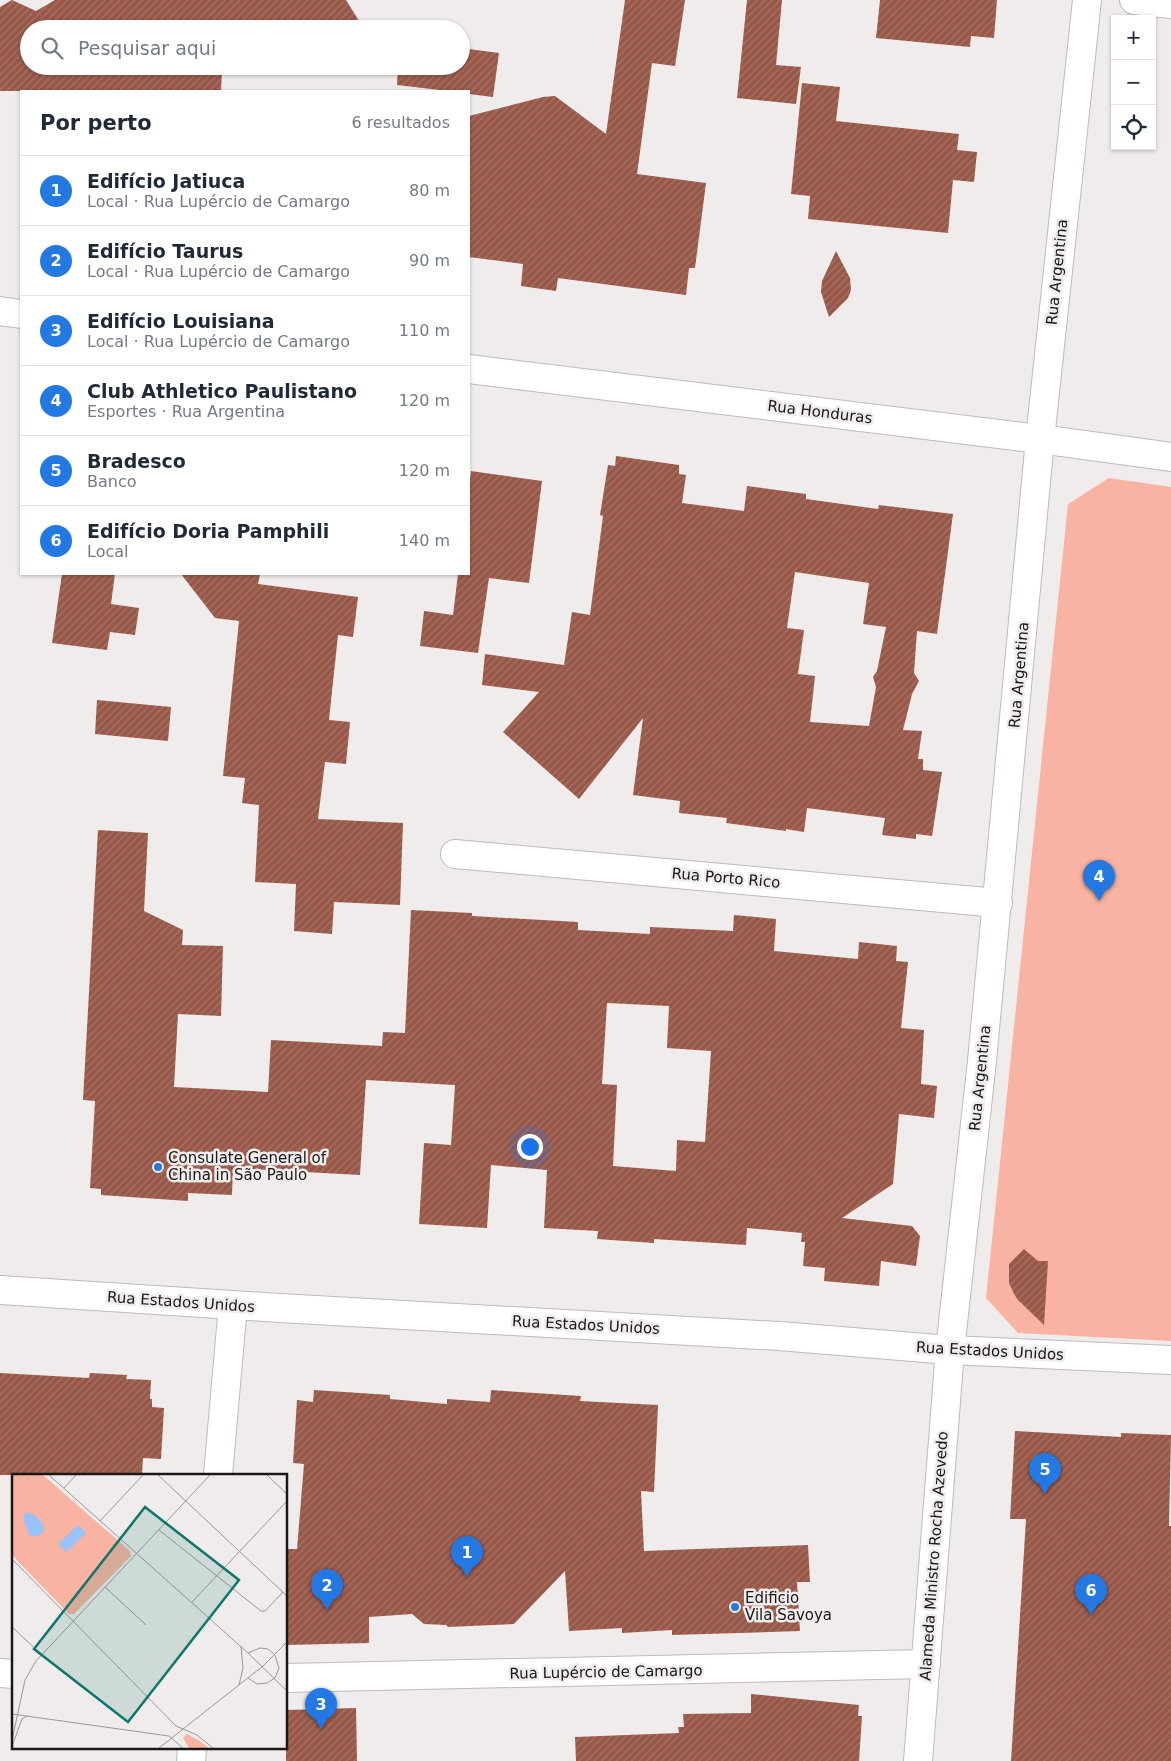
<!DOCTYPE html>
<html lang="pt">
<meta charset="utf-8">
<style>
body{margin:0;font-family:"DejaVu Sans",sans-serif;background:#f2f2f3;color:#1f2937}
.controls{position:absolute;right:15px;top:15px;display:grid;overflow:hidden;border-radius:0px;box-shadow:0 1px 4px #0004}
.controls button{width:45px;height:45px;display:grid;place-items:center;padding:0;border:0;border-bottom:1px solid #e0e1e3;background:#fff;color:#1f2937;font:25px sans-serif}
.you{position:absolute;left:529px;top:1146px;width:18px;height:18px;margin:-12px;border:4px solid #fff;border-radius:50%;background:#1a73e8;box-shadow:0 0 0 8px #1a73e833}
.badge{display:grid;place-items:center;width:32px;height:32px;border-radius:50%;background:#2478e2;color:#fff;font-size:16px;font-weight:700}
.pin{position:absolute;translate:-50% -41px;filter:drop-shadow(0 1px 2px #0008)}
.pin::after{content:'';position:absolute;top:26px;width:18px;height:15px;background:inherit;clip-path:polygon(0 0,100% 0,50% 100%)}
.list{margin:0;padding:0;list-style:none}
h2{display:flex;justify-content:space-between;align-items:center;height:65px;margin:0;padding:0 20px;font-size:21px}
h2 small{font-size:16px;font-weight:400;color:#747a83}
.list li{display:grid;grid-template-columns:32px 1fr auto;gap:15px;align-items:center;box-sizing:border-box;height:70px;padding:0 20px;border-top:1px solid #e0e1e3}
.list b{display:block;font-size:19px;white-space:nowrap}
.list p{margin:0;font-size:16px;white-space:nowrap;color:#747a83}
.list em{font-size:16px;font-style:normal;color:#747a83}
.icon{flex:none;width:28px;height:28px;fill:none;stroke:currentColor;stroke-width:2;stroke-linecap:round;stroke-linejoin:round}
.map{position:relative;flex:none;width:1171px;height:1761px;overflow:hidden}
.search{position:absolute;background:#fff;box-shadow:0 1px 4px #0004;left:20px;top:20px;width:450px;height:55px;display:flex;align-items:center;gap:12px;box-sizing:border-box;padding:0 18px;border-radius:28px;color:#747a83;font-size:19px}
.panel{position:absolute;background:#fff;box-shadow:0 1px 4px #0004;left:20px;top:90px;width:450px;height:485px;border-radius:0px}
.map>svg:first-child{display:block}
.pitch{fill:#f8b3a2}
.building{fill:url(#building-hatch);fill-rule:evenodd}
.lines{fill:none;stroke-linecap:round;stroke-linejoin:round}
.minor-casing{stroke:#bfbbba;stroke-width:30}
.tertiary-casing{stroke:#bfbbba;stroke-width:30}
.secondary-casing{stroke:#bfbbba;stroke-width:30}
.minor{stroke:#fff;stroke-width:28}
.tertiary{stroke:#fff;stroke-width:28}
.secondary{stroke:#fff;stroke-width:28}
.poi-dot{fill:#2478e2;stroke:#f0eceb;stroke-width:2}
.labels{text-anchor:middle;stroke-width:5;stroke-linejoin:round;paint-order:stroke}
.street-label{font-size:15px;fill:#191817;stroke:#f0eceb}
.poi-label{font-size:15px;fill:#191817;stroke:#f0eceb;text-anchor:start}
.inset-road{fill:none;stroke:#9a9796;stroke-width:1}
.view{fill:#0f766e;fill-opacity:0.15;stroke:#0f766e;stroke-width:2.5}
.inset-edge{fill:none;stroke:#191817;stroke-width:2.5}
</style>
<div class="map">
<svg width="1171" height="1761" viewBox="0 0 1171 1761">
<defs>
<pattern id="building-hatch" width="6" height="6" patternUnits="userSpaceOnUse" patternTransform="scale(1.25)"><rect width="6" height="6" fill="#995748"/><path d="M-1 1l2-2M0 6l6-6M5 7l2-2" fill="none" stroke="#a3756a"/></pattern>
</defs>
<rect width="100%" height="100%" fill="#f0eceb"/>
<polygon class="pitch" points="1109,478 1171,487 1171,1341 1018,1333 986,1298 1068,504"/>
<g class="building">
<polygon points="12,0 36,11 55,0 346,0 364,29 29,29 29,66 171,66 222,72 221,91 0,91 0,7"/>
<polygon points="625,0 685,0 675,66 652,63 637,174 706,183 695,268 689,268 686,295 558,278 556,291 521,286 523,264 469,257 469,116 543,97 555,96 606,134"/>
<polygon points="747,0 782,0 776,65 801,67 796,104 737,98"/>
<polygon points="880,0 997,0 994,38 971,36 970,47 876,38"/>
<polygon points="461,48 499,53 493,97 469,94 469,91 448,91 397,85 398,66 461,66"/>
<polygon points="802,83 840,87 836,121 959,134 957,150 977,152 974,182 953,180 948,233 808,219 810,196 791,194"/>
<polygon points="836,251 850,278 851,290 848,298 829,317 821,292 822,281"/>
<path d="M616,456L679,465V474L686,475L682,503L744,511L747,486L806,494V499L878,509L879,505L953,514L937,634L917,631L914,673L919,681L912,694L903,730L922,731L918,759H923V770L942,772L932,836L916,834V839L882,835L885,818L807,808L804,832L786,829V831L726,823L727,818L679,813L680,801L633,795L643,718L579,799L503,732L539,692L482,685L485,654L564,665L572,612L590,615L603,516L600,515L608,465L615,466ZM795,572L869,583L863,624L886,627L877,671L873,677L876,687L869,726L810,722L815,676L798,674L804,630L787,628Z"/>
<polygon points="471,471 542,481 529,583 489,578 478,653 420,646 424,611 453,615 458,574 469,574 469,490"/>
<polygon points="62,574 115,574 111,604 139,608 135,635 110,632 107,650 52,643"/>
<polygon points="181,574 260,574 258,584 358,597 353,637 338,635 329,720 350,722 346,764 325,762 318,819 403,823 400,905 334,902 332,934 294,931 296,884 255,882 259,805 242,803 245,778 223,776 239,621 215,618"/>
<polygon points="97,700 171,707 168,741 95,734"/>
<path d="M98,830L148,833L144,911L183,930L182,945L223,946L221,1016L178,1014L174,1087L268,1092L271,1040L382,1046L383,1032L405,1033L411,910L472,913V916L578,922V930L650,934V927L733,931L734,915L776,919L774,951L858,959L859,942L897,946L896,961L908,962L901,1028L924,1030L921,1084L937,1086L934,1118L899,1114L893,1184L842,1218L912,1226L920,1236L916,1266L881,1261L879,1286L824,1281L825,1268L803,1266L805,1242H801L802,1233L747,1228L746,1245L654,1239V1243L597,1239L598,1231L544,1228L547,1170L491,1165L487,1228L419,1224L424,1143L451,1145L455,1085L366,1080L360,1175L233,1168L232,1195L188,1193V1201L101,1195V1189L90,1188L95,1101L83,1100ZM607,1003L669,1006L667,1048L711,1051L705,1142L677,1140L676,1171L613,1166L617,1085L602,1084Z"/>
<polygon points="1024,1249 1038,1261 1048,1261 1044,1325 1018,1300 1014,1294 1009,1283 1009,1264"/>
<polygon points="0,1373 89,1378 90,1373 127,1375 126,1379 151,1380 150,1399 152,1399 152,1407 164,1408 161,1459 143,1458 142,1475 0,1475"/>
<polygon points="314,1390 390,1395 390,1399 447,1404 447,1399 490,1402 491,1390 581,1396 580,1401 658,1405 654,1492 641,1491 644,1551 808,1545 810,1582 797,1582 800,1631 672,1635 672,1630 622,1633 622,1628 569,1631 565,1571 514,1624 448,1627 446,1625 424,1624 412,1614 369,1617 369,1643 286,1645 286,1549 297,1549 304,1464 293,1463 297,1400 313,1402"/>
<polygon points="1015,1431 1121,1437 1121,1433 1171,1435 1169,1526 1171,1526 1171,1761 1011,1761 1026,1519 1010,1519"/>
<polygon points="751,1694 859,1705 858,1716 862,1716 859,1761 576,1761 575,1737 679,1733 678,1727 684,1727 683,1714 751,1713"/>
<polygon points="356,1708 357,1761 286,1761 286,1710"/>
</g>
<g class="lines">
<g class="minor-casing">
<g id="minor">
<polyline points="1134,0 1171,4"/>
<polyline points="0,311 21,314"/>
<polyline points="469,369 1040,439 1171,457"/>
<polyline points="455,854 998,903"/>
<polyline points="218,1475 233,1305"/>
<polyline points="0,1673 14,1674"/>
<polyline points="286,1678 926,1664"/>
<polyline points="191,1761 192,1747"/>
<polyline points="918,1761 950,1350"/>
</g>
</g>
<g class="tertiary-casing">
<polyline id="tertiary" points="950,1350 982,1061 1040,439 1087,0"/>
</g>
<g class="secondary-casing">
<polyline id="secondary" points="0,1290 280,1308 779,1336 950,1350 1171,1360"/>
</g>
<use href="#minor" class="minor"/>
<use href="#tertiary" class="tertiary"/>
<use href="#secondary" class="secondary"/>
</g>
<g class="poi-dot">
<circle cx="158" cy="1167" r="5"/>
<circle cx="735" cy="1607" r="5"/>
</g>
<g class="labels">
<g class="street-label">
<text transform="translate(1057 272) rotate(-84)" y="5">Rua Argentina</text>
<text transform="translate(820 412) rotate(7)" y="5">Rua Honduras</text>
<text transform="translate(1019 675) rotate(-85)" y="5">Rua Argentina</text>
<text transform="translate(726 878) rotate(5)" y="5">Rua Porto Rico</text>
<text transform="translate(980 1078) rotate(-84)" y="5">Rua Argentina</text>
<text transform="translate(181 1302) rotate(4)" y="5">Rua Estados Unidos</text>
<text transform="translate(586 1325) rotate(3)" y="5">Rua Estados Unidos</text>
<text transform="translate(990 1351) rotate(3)" y="5">Rua Estados Unidos</text>
<text transform="translate(934 1556) rotate(-86)" y="5">Alameda Ministro Rocha Azevedo</text>
<text transform="translate(606 1672) rotate(-1)" y="5">Rua Lupércio de Camargo</text>
</g>
<g class="poi-label">
<text x="168" y="1163">Consulate General of<tspan x="168" dy="17">China in São Paulo</tspan></text>
<text x="745" y="1603">Edificio<tspan x="745" dy="17">Vila Savoya</tspan></text>
</g>
</g>
<g transform="translate(12 1474)">
<rect width="275" height="275" fill="#f0eceb"/>
<path d="M175,260L186,266L197,274H177L171,264Z" fill="#f8b3a2"/>
<path d="M0,1H31L118,77L119,82L62,140H57L0,81Z" fill="#f8b3a2"/>
<path d="M14,38L24,42L32,51V58L23,63L17,61L11,44ZM66,51L74,59L54,78L46,70Z" fill="#9ac2fa"/>
<path class="inset-road" d="M37,1L236,179L275,217M146,1L275,122M255,1L275,20M52,14L64,1M88,47L131,1M147,56L249,137H253L271,118M0,85L164,252L185,261L201,274M93,113L134,151M180,128L275,27M0,153L29,180M236,204L245,210L255,209L263,204L267,194L263,181L256,175L248,174L236,179M227,211L231,194L229,172M0,240L157,262L171,274M0,266L13,206L24,187L198,1M0,272L10,245L15,242M147,274L251,192L275,168"/>
<path class="view" d="M133,33L227,106L116,248L22,175Z"/>
<rect width="275" height="275" class="inset-edge"/>
</g>
</svg>
<div class="controls">
<button>+</button>
<button>−</button>
<button><svg class="icon" aria-label="locate" viewBox="0 0 24 24"><circle cx="12" cy="12" r="6"/><path d="M12 2v4M12 18v4M2 12h4M18 12h4"/></svg></button>
</div>
<div class="you"></div>
<div class="pin badge" style="left:467px;top:1577px">1</div>
<div class="pin badge" style="left:327px;top:1610px">2</div>
<div class="pin badge" style="left:321px;top:1729px">3</div>
<div class="pin badge" style="left:1099px;top:901px">4</div>
<div class="pin badge" style="left:1045px;top:1494px">5</div>
<div class="pin badge" style="left:1091px;top:1615px">6</div>
<div class="search"><svg class="icon" aria-label="search" viewBox="0 0 24 24"><circle cx="10" cy="10" r="6"/><path d="M15 15l6 6"/></svg>Pesquisar aqui</div>
<section class="panel">
<h2>Por perto<small>6 resultados</small></h2>
<ul class="list">
<li><span class="badge">1</span><div><b>Edifício Jatiuca</b><p>Local · Rua Lupércio de Camargo</p></div><em>80 m</em></li>
<li><span class="badge">2</span><div><b>Edifício Taurus</b><p>Local · Rua Lupércio de Camargo</p></div><em>90 m</em></li>
<li><span class="badge">3</span><div><b>Edifício Louisiana</b><p>Local · Rua Lupércio de Camargo</p></div><em>110 m</em></li>
<li><span class="badge">4</span><div><b>Club Athletico Paulistano</b><p>Esportes · Rua Argentina</p></div><em>120 m</em></li>
<li><span class="badge">5</span><div><b>Bradesco</b><p>Banco</p></div><em>120 m</em></li>
<li><span class="badge">6</span><div><b>Edifício Doria Pamphili</b><p>Local</p></div><em>140 m</em></li>
</ul>
</section>
</div>
